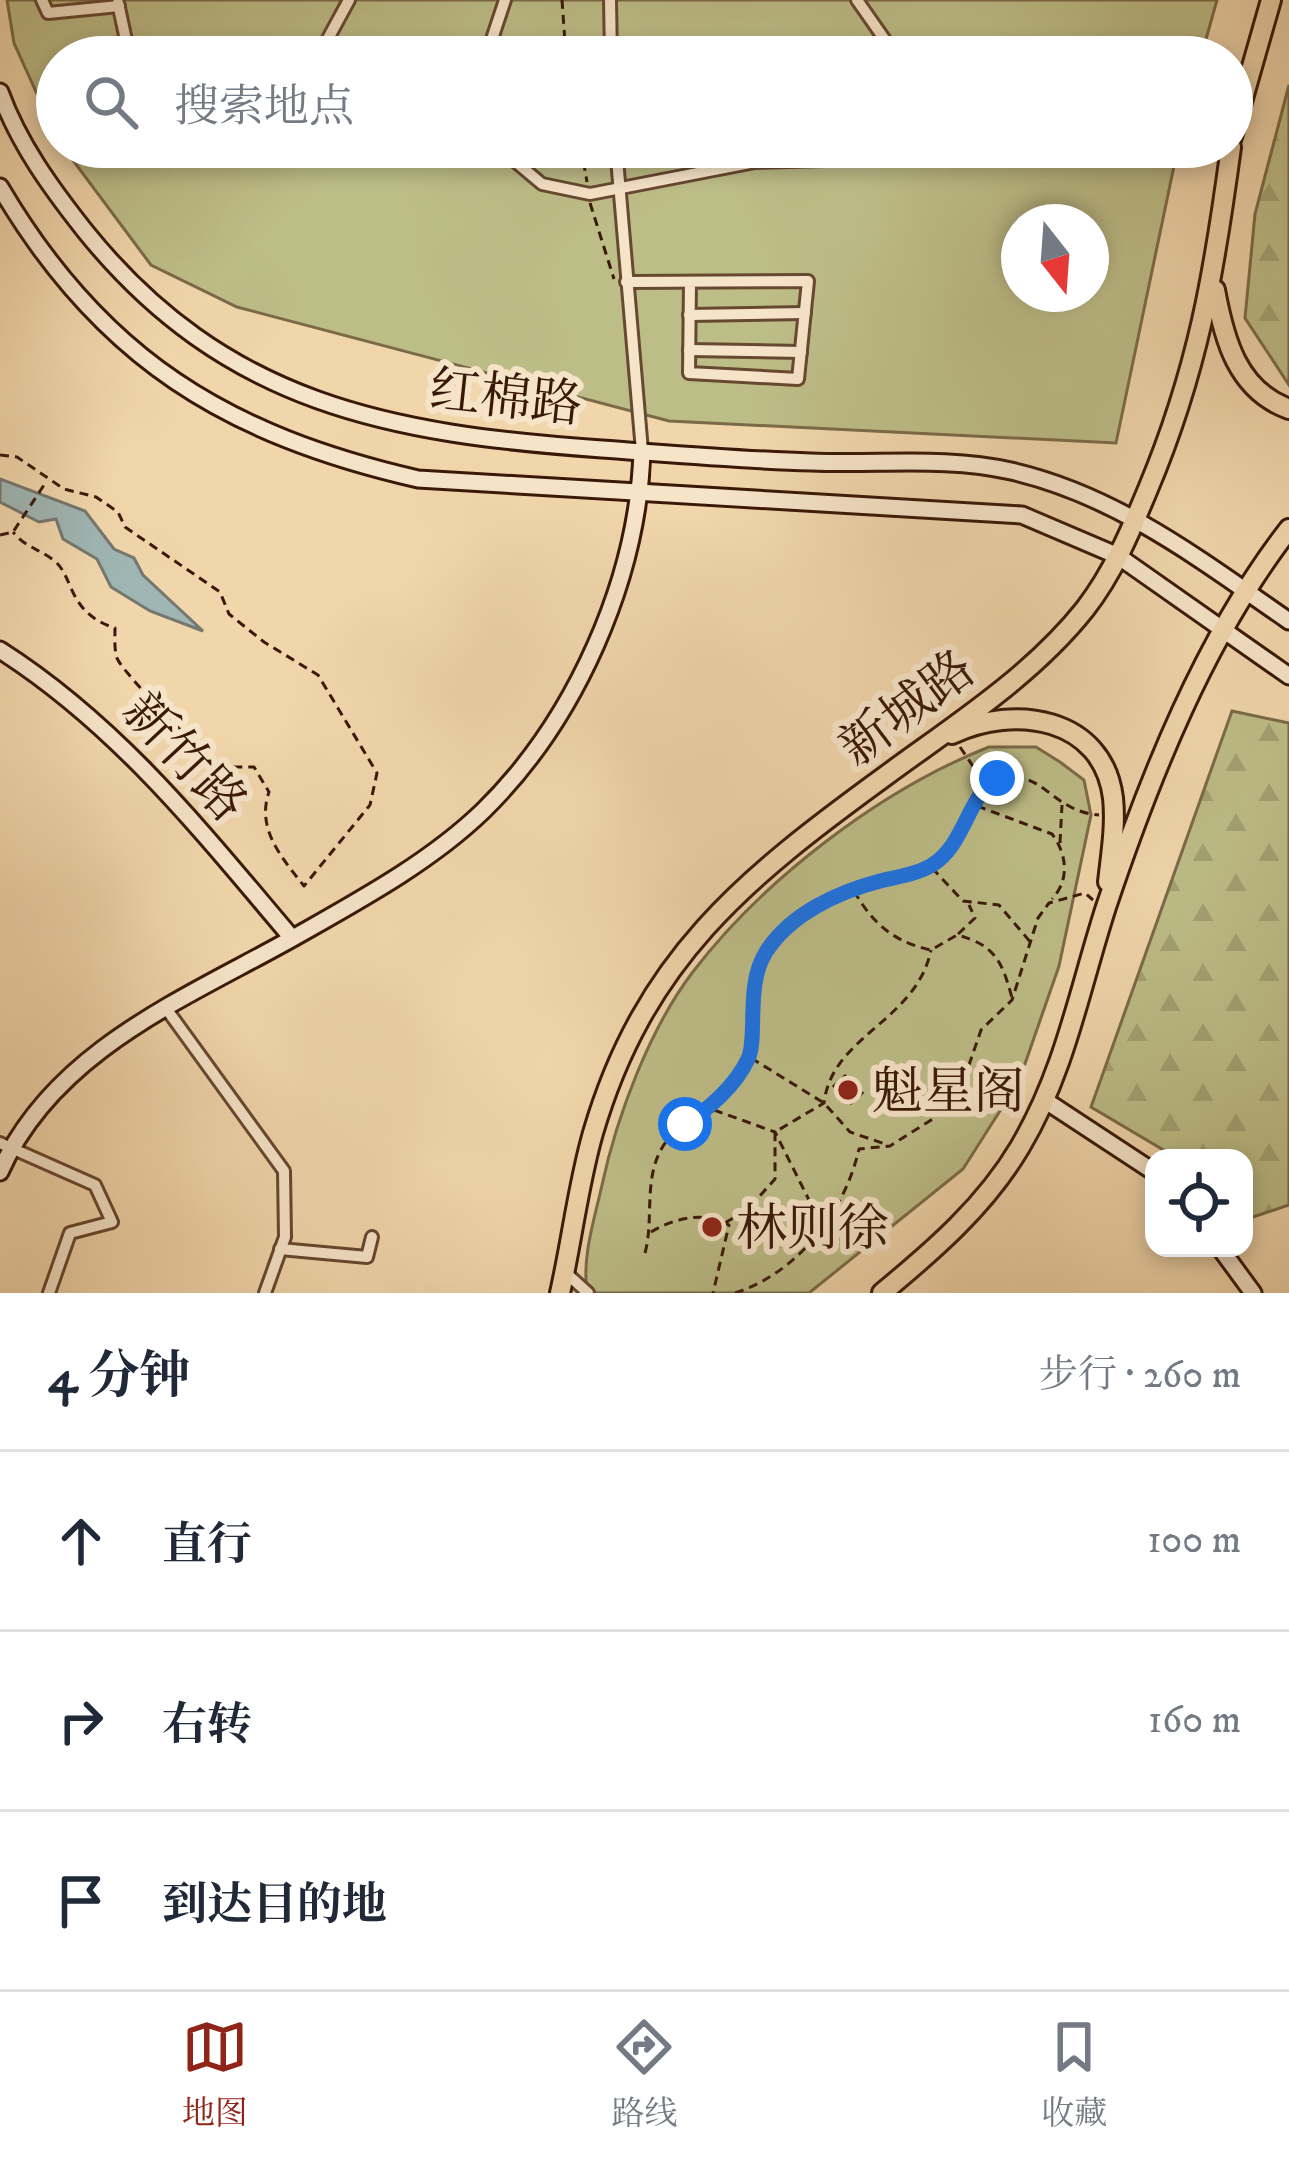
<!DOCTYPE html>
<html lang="zh">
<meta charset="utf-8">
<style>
body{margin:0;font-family:"IM FELL DW Pica","Noto Serif SC",serif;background:#f6f6f7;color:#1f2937}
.controls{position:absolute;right:36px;bottom:36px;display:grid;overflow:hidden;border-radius:24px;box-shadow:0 6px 18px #0003}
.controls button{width:108px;height:108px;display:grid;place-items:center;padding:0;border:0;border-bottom:3px solid #e0e1e3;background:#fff;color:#1f2937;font:60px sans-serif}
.compass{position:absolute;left:1001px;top:204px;width:108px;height:108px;border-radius:50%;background:#fff;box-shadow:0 6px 18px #0003;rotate:163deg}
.stop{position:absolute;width:36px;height:36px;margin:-27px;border:9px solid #1a73e8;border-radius:50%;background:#fff}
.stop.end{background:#1a73e8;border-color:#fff;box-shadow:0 3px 12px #0008}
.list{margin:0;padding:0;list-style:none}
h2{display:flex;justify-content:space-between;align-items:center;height:156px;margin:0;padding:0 48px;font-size:51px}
h2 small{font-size:39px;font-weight:400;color:#747a83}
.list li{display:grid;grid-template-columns:78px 1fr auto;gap:36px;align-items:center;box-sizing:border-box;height:180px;padding:0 48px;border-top:3px solid #e0e1e3}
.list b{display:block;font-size:45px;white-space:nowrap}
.list em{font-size:39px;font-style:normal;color:#747a83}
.icon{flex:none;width:66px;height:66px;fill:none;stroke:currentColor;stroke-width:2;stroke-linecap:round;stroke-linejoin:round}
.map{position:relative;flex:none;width:1289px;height:1293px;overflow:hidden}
.search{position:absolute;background:#fff;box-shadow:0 6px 18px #0003;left:36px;right:36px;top:36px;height:132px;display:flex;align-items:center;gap:30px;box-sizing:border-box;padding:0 42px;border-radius:66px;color:#747a83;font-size:45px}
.sheet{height:696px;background:#fff}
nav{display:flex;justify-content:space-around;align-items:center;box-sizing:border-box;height:168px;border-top:3px solid #e0e1e3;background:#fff;font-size:33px;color:#747a83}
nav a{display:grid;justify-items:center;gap:6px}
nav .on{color:#8f2418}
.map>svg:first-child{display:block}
.forest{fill:url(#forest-firs);stroke:#7b6a48;stroke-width:3}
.green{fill:#bdbd88;stroke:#7b6a48;stroke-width:3;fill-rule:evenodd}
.water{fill:#9fb6b4;stroke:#76776f;stroke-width:3}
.building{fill:#cb8460;stroke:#391807;stroke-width:3}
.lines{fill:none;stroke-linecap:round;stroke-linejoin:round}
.street-casing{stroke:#674830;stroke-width:16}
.secondary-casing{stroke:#391807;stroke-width:21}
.primary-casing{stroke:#391807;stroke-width:24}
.path{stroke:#391807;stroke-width:3;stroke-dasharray:9 6;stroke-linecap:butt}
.street{stroke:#f6e4c9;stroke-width:10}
.secondary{stroke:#f6e4c9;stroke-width:15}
.primary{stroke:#f1d6ac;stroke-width:18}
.route{stroke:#1a73e8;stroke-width:15}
.poi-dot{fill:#8f2418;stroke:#f6e4c9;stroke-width:4.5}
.labels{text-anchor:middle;stroke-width:12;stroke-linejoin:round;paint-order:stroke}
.street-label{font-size:51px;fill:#391807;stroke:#f6e4c9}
.poi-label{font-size:51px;fill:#391807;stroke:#f6e4c9;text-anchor:start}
</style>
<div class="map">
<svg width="1289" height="1293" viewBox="0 0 1289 1293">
<defs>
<pattern id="forest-firs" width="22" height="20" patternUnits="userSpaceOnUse" patternTransform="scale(3)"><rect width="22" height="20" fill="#bdbd88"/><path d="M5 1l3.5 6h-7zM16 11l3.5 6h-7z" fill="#a3a274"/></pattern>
</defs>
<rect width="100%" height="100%" fill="#f1d6ac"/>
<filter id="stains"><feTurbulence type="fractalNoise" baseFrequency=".00167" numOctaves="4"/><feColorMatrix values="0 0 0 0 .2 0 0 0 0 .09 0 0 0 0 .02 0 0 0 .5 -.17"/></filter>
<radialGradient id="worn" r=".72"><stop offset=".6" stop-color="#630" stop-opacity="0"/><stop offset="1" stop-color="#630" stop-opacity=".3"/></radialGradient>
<g class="forest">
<polygon points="1289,85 1289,385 1245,318 1255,214"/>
<polygon points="1232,711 1289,723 1289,1205 1253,1217 1244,1209 1244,1158 1177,1158 1091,1107"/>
</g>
<g class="green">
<polygon points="7,0 1217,0 1201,57 57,57 57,138 14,43"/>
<path d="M63,147H1178L1116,443L669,421L237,307L151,265ZM1019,222H1091V294H1019Z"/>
<path d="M989,747H1036L1060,762L1084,780L1091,815L1059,966L1019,1081L963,1169L809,1293H587C582,1256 594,1221 602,1185C617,1116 649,1030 692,973C763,880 880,790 989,747Z"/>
</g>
<polygon class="water" points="0,479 85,511 114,549 134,558 143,575 203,631 150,611 111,587 97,559 63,539 56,519 39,522 0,502"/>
<polygon class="building" points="845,1076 862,1093 851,1103 834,1086"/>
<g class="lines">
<g class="street-casing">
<g id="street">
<polyline points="42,0 48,13 119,6"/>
<polyline points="610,0 611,57"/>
<polyline points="857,0 885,40 888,57"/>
<polyline points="118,3 126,40 144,57"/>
<polyline points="318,57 349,0"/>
<polyline points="486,57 505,0"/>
<polyline points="498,147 542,184 590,194 755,162 825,160 857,147"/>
<polyline points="616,147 642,451"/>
<polyline points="626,282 808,281 798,379 689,373 690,282"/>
<polyline points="689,315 805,313"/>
<polyline points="689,350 801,352"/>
<polyline points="165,1007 284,1171 285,1237 265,1293"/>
<polyline points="0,1143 95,1185 112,1222 70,1233 49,1293"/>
<polyline points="280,1249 367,1257 372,1237"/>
<polyline points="565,1272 588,1293"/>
</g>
</g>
<g class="secondary-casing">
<g id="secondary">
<path d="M0,92C19,144 51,188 85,231C225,405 391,434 602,449C672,454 742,460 811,462C878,465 946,456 1011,471C1117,495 1202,561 1289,621"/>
<path d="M0,187C101,359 227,435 418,479L1022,515L1118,556L1289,676"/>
<path d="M0,650C119,726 202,832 292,938"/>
<polyline points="1046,1101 1154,1172"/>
<path d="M0,1172C53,1051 186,998 293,938C358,901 429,863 483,811C575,721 638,580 642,451"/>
<polyline points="1220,1248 1253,1293"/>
</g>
</g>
<g class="primary-casing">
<g id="primary">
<polyline points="1232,137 1271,0"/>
<path d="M1215,290C1224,339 1237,390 1289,409"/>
<path d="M952,734C1014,704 1103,717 1113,798C1116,825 1111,855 1108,882"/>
<path d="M560,1293C572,1240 578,1185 593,1133C644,959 744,879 884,777C953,726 1031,677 1085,609C1113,573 1131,530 1148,489C1198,370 1214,274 1231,147"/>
<path d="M882,1293C934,1250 985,1206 1020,1147C1065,1071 1079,991 1106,907C1149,779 1205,637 1289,529"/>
</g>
</g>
<g class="path">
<polyline points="562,0 566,57"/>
<polyline points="581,147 587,182"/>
<polyline points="590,203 614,279"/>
<path d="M0,455L17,457L64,489L96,497L118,512L125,527L220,592L229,614L264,642L318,675L377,773L370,805L304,886C282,858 256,829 269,792L254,767H218C202,753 121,671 117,658C114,650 115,636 115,628C65,612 75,574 52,559C37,548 25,547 13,532"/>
<polyline points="0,535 13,532 46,482"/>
<polyline points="960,747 985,784"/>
<path d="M977,806L1052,834C1067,854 1070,880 1052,899"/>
<polyline points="1060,843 1062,805"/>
<polyline points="932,868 963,901 999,905 1032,944"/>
<path d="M854,891C873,924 894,942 931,950L957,935C995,945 1002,961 1012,998"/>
<polyline points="958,934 975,918 969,905"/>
<polyline points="751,1058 824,1103 850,1132 888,1145"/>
<polyline points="714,1110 775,1132 822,1226"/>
<path d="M725,1223L748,1209L775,1179V1132L824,1103C832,1035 916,1022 931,950"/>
<path d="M651,1232C674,1218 705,1211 729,1225L713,1293"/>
<path d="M645,1253C655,1216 641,1173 668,1139C689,1113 740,1092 750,1055C754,1041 747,1024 749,1009C755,969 771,942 801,916C840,883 903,889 936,862C960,843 977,783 1002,778C1042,769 1053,812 1099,815"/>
<path d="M735,1293C798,1273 845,1211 859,1149L890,1146L936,1117L969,1065L981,1030L1012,1000L1038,918L1049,903L1085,893L1093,900"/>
</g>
<use href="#street" class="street"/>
<use href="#secondary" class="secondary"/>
<use href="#primary" class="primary"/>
</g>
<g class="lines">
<path class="route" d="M685,1124C709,1109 736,1085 748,1059C758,1039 745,984 766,952C790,914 838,892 880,881C896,877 918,874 932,865C965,845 967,797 997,778"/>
</g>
<g class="poi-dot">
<circle cx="848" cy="1090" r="12"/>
<circle cx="712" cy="1227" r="12"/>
</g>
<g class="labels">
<g class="street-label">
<text transform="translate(506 396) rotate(6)" y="18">红棉路</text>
<text transform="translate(906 707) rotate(-37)" y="18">新城路</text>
<text transform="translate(186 756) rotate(47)" y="18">新竹路</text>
</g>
<g class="poi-label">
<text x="872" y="1108">魁星阁</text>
<text x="736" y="1245">林则徐</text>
</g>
</g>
<rect width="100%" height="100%" filter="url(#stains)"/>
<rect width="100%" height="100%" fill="url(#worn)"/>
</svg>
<div class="controls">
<button><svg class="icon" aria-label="locate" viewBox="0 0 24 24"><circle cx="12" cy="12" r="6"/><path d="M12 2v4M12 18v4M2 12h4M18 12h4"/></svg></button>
</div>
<svg class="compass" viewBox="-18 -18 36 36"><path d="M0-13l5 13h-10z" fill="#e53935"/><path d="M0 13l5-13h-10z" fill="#747a83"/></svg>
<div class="stop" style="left:685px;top:1124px"></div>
<div class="stop end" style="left:997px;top:778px"></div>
<div class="search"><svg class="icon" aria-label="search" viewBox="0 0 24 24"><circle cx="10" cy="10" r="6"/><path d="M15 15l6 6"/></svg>搜索地点</div>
</div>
<section class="sheet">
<h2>4 分钟<small>步行 · 260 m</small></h2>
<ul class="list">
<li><svg class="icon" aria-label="ahead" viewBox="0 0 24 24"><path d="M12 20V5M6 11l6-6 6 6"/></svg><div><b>直行</b></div><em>100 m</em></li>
<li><svg class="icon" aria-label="right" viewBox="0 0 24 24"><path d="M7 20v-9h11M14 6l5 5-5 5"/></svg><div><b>右转</b></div><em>160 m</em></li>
<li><svg class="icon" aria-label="arrive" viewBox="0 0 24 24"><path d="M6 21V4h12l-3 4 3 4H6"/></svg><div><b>到达目的地</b></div></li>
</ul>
</section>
<nav>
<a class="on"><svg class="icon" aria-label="map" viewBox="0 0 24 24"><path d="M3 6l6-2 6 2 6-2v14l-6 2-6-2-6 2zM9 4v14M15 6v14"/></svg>地图</a>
<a><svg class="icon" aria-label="directions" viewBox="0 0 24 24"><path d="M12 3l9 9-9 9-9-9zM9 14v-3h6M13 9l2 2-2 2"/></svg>路线</a>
<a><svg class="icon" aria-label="saved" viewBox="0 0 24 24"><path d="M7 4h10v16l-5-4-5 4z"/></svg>收藏</a>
</nav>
